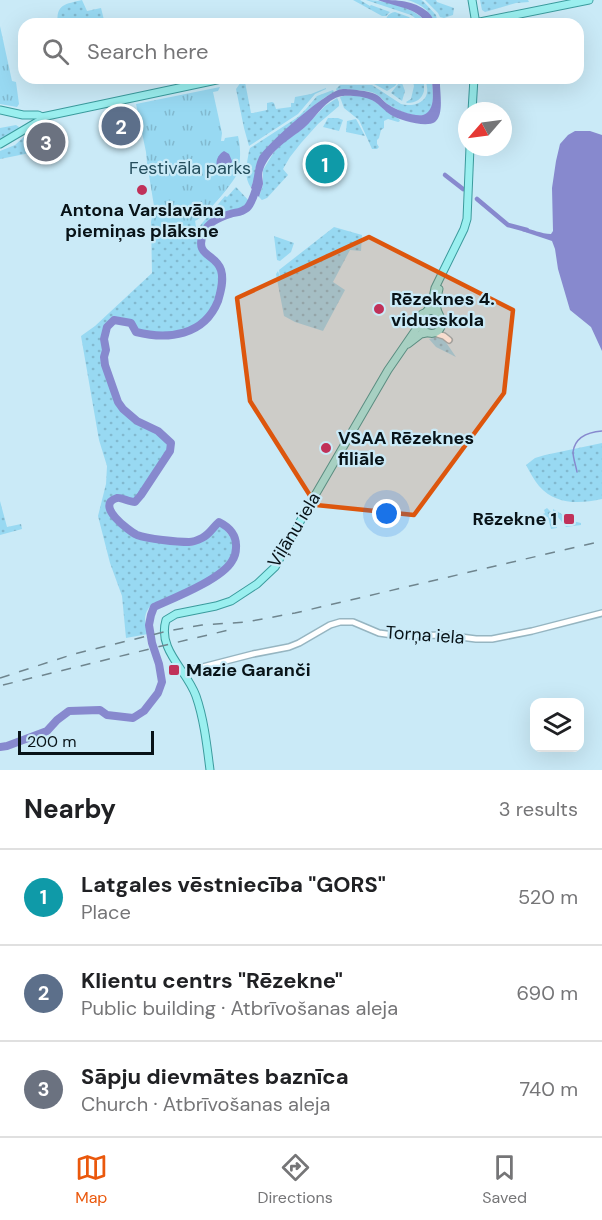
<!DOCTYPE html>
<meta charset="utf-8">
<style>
body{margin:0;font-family:"DM Sans",sans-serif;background:#f6f6f6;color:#202124}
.controls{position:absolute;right:18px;bottom:18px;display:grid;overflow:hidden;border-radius:12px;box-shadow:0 6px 24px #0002}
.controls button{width:54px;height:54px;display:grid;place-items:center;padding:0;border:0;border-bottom:2px solid #e0e0e0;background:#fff;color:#202124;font:30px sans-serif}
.compass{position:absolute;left:458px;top:102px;width:54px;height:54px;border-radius:50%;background:#fff;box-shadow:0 6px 24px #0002;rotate:242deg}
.scale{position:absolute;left:18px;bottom:15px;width:136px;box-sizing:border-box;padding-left:6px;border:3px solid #081318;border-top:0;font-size:16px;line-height:21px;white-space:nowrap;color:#081318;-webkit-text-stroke:4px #caeaf7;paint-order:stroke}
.you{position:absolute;left:387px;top:514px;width:21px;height:21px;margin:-15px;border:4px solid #fff;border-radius:50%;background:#1a73e8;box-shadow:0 0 0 9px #1a73e833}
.badge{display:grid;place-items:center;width:39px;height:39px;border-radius:50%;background:#ea580c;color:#fff;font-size:20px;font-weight:700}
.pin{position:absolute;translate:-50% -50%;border:3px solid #fff;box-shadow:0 2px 6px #0006}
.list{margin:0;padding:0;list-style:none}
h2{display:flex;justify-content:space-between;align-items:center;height:78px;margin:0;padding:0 24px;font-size:26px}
h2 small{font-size:20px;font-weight:400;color:#757577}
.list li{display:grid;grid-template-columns:39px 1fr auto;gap:18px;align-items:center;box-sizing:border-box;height:96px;padding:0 24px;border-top:2px solid #e0e0e0}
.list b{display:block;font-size:22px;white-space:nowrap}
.list p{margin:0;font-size:20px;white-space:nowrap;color:#757577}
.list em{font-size:20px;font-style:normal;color:#757577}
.icon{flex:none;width:33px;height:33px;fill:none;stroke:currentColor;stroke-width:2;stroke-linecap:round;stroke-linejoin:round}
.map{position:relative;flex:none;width:602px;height:770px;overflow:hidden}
.search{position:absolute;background:#fff;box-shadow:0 6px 24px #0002;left:18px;right:18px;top:18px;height:66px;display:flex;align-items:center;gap:15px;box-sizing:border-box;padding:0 21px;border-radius:18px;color:#757577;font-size:22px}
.sheet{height:366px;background:#fff}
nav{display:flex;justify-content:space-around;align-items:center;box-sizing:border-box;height:84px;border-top:2px solid #e0e0e0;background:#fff;font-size:16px;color:#757577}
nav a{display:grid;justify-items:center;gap:3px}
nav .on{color:#ea580c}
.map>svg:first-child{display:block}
.grass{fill:url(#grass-dots)}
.park{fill:url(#park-tufts)}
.water{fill:#8789ce}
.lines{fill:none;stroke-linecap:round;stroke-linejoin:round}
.stream{stroke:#8789ce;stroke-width:1.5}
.canal{stroke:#8789ce;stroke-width:4.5}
.river{stroke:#8789ce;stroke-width:8}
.minor-casing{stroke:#96b5c1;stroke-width:8}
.major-casing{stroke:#3b9b9d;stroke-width:9}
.minor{stroke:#fff;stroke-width:5}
.major{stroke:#9aefef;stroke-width:7}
.rail{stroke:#6f858e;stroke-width:1.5;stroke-dasharray:10 10;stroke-linecap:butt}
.marked{fill:#dd560d;fill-opacity:0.2;stroke:#dd560d;stroke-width:4.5;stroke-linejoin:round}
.poi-dot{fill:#c03159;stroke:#caeaf7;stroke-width:2}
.labels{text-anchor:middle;stroke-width:4.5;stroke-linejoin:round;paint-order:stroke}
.park-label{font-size:18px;fill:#244e5d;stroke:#caeaf7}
.poi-label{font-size:18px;font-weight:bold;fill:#081318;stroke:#caeaf7;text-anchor:start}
.street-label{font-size:18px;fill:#081318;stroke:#caeaf7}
</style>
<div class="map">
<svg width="602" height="770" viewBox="0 0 602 770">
<defs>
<pattern id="grass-dots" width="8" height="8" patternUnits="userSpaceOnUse" patternTransform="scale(1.5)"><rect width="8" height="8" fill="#98d9f2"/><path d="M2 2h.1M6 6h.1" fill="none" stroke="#82b9cf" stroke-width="1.8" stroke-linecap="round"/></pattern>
<pattern id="park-tufts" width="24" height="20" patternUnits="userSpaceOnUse" patternTransform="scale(1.5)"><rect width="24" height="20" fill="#98d9f2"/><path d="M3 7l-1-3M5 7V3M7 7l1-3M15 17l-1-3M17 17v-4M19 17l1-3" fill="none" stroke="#82b9cf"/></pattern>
</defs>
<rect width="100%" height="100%" fill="#caeaf7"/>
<g class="grass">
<path d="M82,0L87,11L101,8L105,24H58C55,4 66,4 82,0Z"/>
<polygon points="353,0 360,0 370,6 371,5 390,12 386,16 382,16"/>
<path d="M366,0C384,0 418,8 427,24H419L415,18L411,15Z"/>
<path d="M407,0H421L423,1L436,15L438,24H434C432,11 419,3 407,0Z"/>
<polygon points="425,0 436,0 437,2 454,8 453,15 444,18 440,17 438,13"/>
<polygon points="480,0 528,0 529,2 516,3 485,12 482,10"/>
<path d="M395,12L409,17L416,24H386C385,18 388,13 395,12Z"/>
<polygon points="377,78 401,78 395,86 387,91 374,84 374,81"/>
<polygon points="403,78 404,78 402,83 405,91 402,101 391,93"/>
<path d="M412,78H420L424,84V91C422,99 416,103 407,103L406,102L411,99L414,86Z"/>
<path d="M425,78H432C432,87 434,98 432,107C426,124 399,111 389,105C384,102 381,96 374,93C364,89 352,91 341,89L337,91L336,89L340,85H372L401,104C410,107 425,104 427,93C428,88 426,83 425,78Z"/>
<polygon points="241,82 245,82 251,113 253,113 267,110 267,103 272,102 274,103 276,109 291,107 291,103 294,103 295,97 311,94 326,88 326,89 315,94 298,114 249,146 244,128 236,89"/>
<path d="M333,90L334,92L324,98L312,107L269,145L255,169V176L251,188C243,176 247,164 249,151L250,148L298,117L306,109L317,96Z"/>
<path d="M343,96C349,96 356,95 362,96C377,99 386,113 399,119L400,121L398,122L388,119L384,121V128L381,130L379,138L377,140V144L379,147L377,149H372L359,120L344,108L340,97Z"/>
<polygon points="337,98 339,102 339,106 318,124 301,143 290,157 283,169 288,175 267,198 262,200 259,197 263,185 263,170 274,152 284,142 304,128 325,106"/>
<polygon points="328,118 338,118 343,120 339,131 323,127"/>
<polygon points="356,119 365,136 346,132 347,121"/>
<polygon points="16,125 19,127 17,130 0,140 0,128"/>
<polygon points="26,135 30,153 0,159 0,151 15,145"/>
<path d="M236,187L251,203C238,218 215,214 205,231C202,236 200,248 204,253C211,261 220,259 222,273C223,284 220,294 215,304C213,308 211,312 208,316C192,339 160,334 136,332L131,323L114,320L109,325L104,339L106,350L104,357L105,365L118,402L123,409L137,421L158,431L171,443L170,451L141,495L135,502L119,495L107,501L108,514L131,536L171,544L192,546L213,534L211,532L219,522L236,545L228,567L216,577L152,604C142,615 145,621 148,634L126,638L122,596L110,563L98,516L106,484L107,466L99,440L81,336L95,326L152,273L151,222L154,206L226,190L208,211L195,220L196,227L198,228L225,196L227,197Z"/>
<polygon points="334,227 362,235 361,251 350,250 333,282 345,290 323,331 295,322 284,316 276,274 278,271 280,277 279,270"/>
<polygon points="274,236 294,243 291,252 280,261 277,260"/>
<circle cx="430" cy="322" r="7"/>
<polygon points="433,335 443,338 456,357 436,347 429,339 433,338"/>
<path d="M602,443V499C579,504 556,505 539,486C534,480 530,472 526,465L535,458L545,455Z"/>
<polygon points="0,501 7,527 21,524 22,529 0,535"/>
<polygon points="547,508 555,516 557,528 551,529 548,517 540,520 541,515 545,513 544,510"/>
<path d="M553,509C563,514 569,521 581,523V525L566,527L553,511Z"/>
</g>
<g class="park">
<polygon points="0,26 12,81 16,82 19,104 17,107 0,104"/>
<path d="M220,87L218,91L213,92L222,133L221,141H224L225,138L238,136C241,148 241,162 237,174C234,182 206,215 197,220C185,226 169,227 156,229L154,219V206L147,163L146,152L136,104Z"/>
</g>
<g class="water">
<path d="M378,0C398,0 413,0 428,12C432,16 433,18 434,24H427C417,7 395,7 378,0Z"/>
<path d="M432,78H440C439,90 445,114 435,122C426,128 399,120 391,115C383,110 378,102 369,99C363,96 348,95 342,96C325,99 316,118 304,128C289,140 270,150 263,170C261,175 263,179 263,184C262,188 260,193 259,197L251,188C255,178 254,167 259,157C268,143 328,89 343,89C349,89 370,91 375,94C381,96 383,102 389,105C396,110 415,117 423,115C437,110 432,90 432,78Z"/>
<path d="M575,131H590L602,135V351L591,327L570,310L558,269L555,249L552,241L522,231V228C533,229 541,234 551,234L553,231L552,188L556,161L560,144L568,135Z"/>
<path d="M224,151L229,154L232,161L229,172L224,174C214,169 214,157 224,151Z"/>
</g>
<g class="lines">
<path class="stream" d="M577,472C576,466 573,458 573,452C575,437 589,432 602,431"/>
<g class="canal">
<polyline points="445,175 463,189"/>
<polyline points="477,199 508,225 527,230"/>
</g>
<path class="river" d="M0,747L7,746L47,731L57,720L69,711L100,710L107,715L133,718L144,711L158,693L162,682L159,664L152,643L149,625L151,615L154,607C174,598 222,579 232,561C234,558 236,552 236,548C237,535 229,527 219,522C213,527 210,534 202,538C198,540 193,542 189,542C177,542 148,539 137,535C129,531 94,505 117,498C121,497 129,502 135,502L141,495L170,451L171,443L158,431L137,421L123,409L118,402L105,365L104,357L106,350L104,339L107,327L114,320L131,323L136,332C168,340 204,336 218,301C221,291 224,280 221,270C216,253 193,257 204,232C208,223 220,217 230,214C236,212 241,213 247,208C253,202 255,191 258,183"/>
<g class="minor-casing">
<g id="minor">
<polyline points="434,333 444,336 449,340"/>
<polyline points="183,672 253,654 289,647 299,643 330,625 340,622 353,622 379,633 400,636 445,635 476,639 492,639 532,631 602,613"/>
</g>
</g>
<g class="major-casing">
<g id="major">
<polyline points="472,0 476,24"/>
<polyline points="470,24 589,0"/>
<polyline points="0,110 23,115 38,115 42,117 226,78"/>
<polyline points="472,111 474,78"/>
<polyline points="0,144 39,121 42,117"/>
<polyline points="427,311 432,303 435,288 464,229 467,219 470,147"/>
<path d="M438,313L431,310L422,314L419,322C422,336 440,338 442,323C442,318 438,314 437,309C436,303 437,296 439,289"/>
<polyline points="408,344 421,334 426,333"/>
<path d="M210,770C207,746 204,719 196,696C187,670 157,650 166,620L176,614L216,606L231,601L257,584L275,567L307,509L388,370L419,325"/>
</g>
</g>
<use href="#minor" class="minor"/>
<use href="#major" class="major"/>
<g class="rail">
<polyline points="0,678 74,654 168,631 202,625 246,622 295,613 602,541"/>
<polyline points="3,685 170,644 233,629"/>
</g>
</g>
<path class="marked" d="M369,237L513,310L504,393L414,515L316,505L250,401L237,298Z"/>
<g class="poi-dot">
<circle cx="142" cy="190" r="6"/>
<circle cx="379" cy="309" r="6"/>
<circle cx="326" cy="448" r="6"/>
<rect x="563" y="513" width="12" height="12" rx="3"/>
<rect x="168" y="664" width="12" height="12" rx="3"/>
</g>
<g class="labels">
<g class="park-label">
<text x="190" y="174">Festivāla parks</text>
</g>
<g class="poi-label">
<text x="142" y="216" text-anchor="middle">Antona Varslavāna<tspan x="142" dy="21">piemiņas plāksne</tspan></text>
<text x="391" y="305">Rēzeknes 4.<tspan x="391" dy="21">vidusskola</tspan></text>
<text x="338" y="444">VSAA Rēzeknes<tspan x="338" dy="21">filiāle</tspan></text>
<text x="557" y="525" text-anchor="end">Rēzekne 1</text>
<text x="186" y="676">Mazie Garanči</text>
</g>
<g class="street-label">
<text transform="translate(294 530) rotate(-59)" y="6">Viļānu iela</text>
<text transform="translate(425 635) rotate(4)" y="6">Torņa iela</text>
</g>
</g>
</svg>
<div class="controls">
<button><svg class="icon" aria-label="layers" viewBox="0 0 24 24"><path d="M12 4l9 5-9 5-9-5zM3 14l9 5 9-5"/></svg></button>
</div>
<svg class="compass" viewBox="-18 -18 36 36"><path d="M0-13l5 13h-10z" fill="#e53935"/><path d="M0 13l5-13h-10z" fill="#757577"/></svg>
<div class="scale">200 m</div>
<div class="you"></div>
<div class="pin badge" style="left:325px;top:164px;background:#0f9aa8">1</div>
<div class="pin badge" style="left:121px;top:126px;background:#5c6f8a">2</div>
<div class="pin badge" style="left:46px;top:142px;background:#6b7280">3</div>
<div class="search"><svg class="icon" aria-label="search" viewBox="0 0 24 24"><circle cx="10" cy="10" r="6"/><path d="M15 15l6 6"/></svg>Search here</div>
</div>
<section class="sheet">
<h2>Nearby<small>3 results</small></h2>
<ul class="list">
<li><span class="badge" style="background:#0f9aa8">1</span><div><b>Latgales vēstniecība &quot;GORS&quot;</b><p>Place</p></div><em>520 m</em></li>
<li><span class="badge" style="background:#5c6f8a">2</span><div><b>Klientu centrs &quot;Rēzekne&quot;</b><p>Public building · Atbrīvošanas aleja</p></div><em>690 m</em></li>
<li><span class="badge" style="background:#6b7280">3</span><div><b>Sāpju dievmātes baznīca</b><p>Church · Atbrīvošanas aleja</p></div><em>740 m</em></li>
</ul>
</section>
<nav>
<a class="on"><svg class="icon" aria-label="map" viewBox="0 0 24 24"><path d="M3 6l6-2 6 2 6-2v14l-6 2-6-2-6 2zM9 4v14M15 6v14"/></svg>Map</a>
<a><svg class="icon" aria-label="directions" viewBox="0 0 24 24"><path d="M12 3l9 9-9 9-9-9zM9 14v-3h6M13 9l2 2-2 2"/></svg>Directions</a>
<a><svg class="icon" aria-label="saved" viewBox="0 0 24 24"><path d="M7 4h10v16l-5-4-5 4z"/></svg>Saved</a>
</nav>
